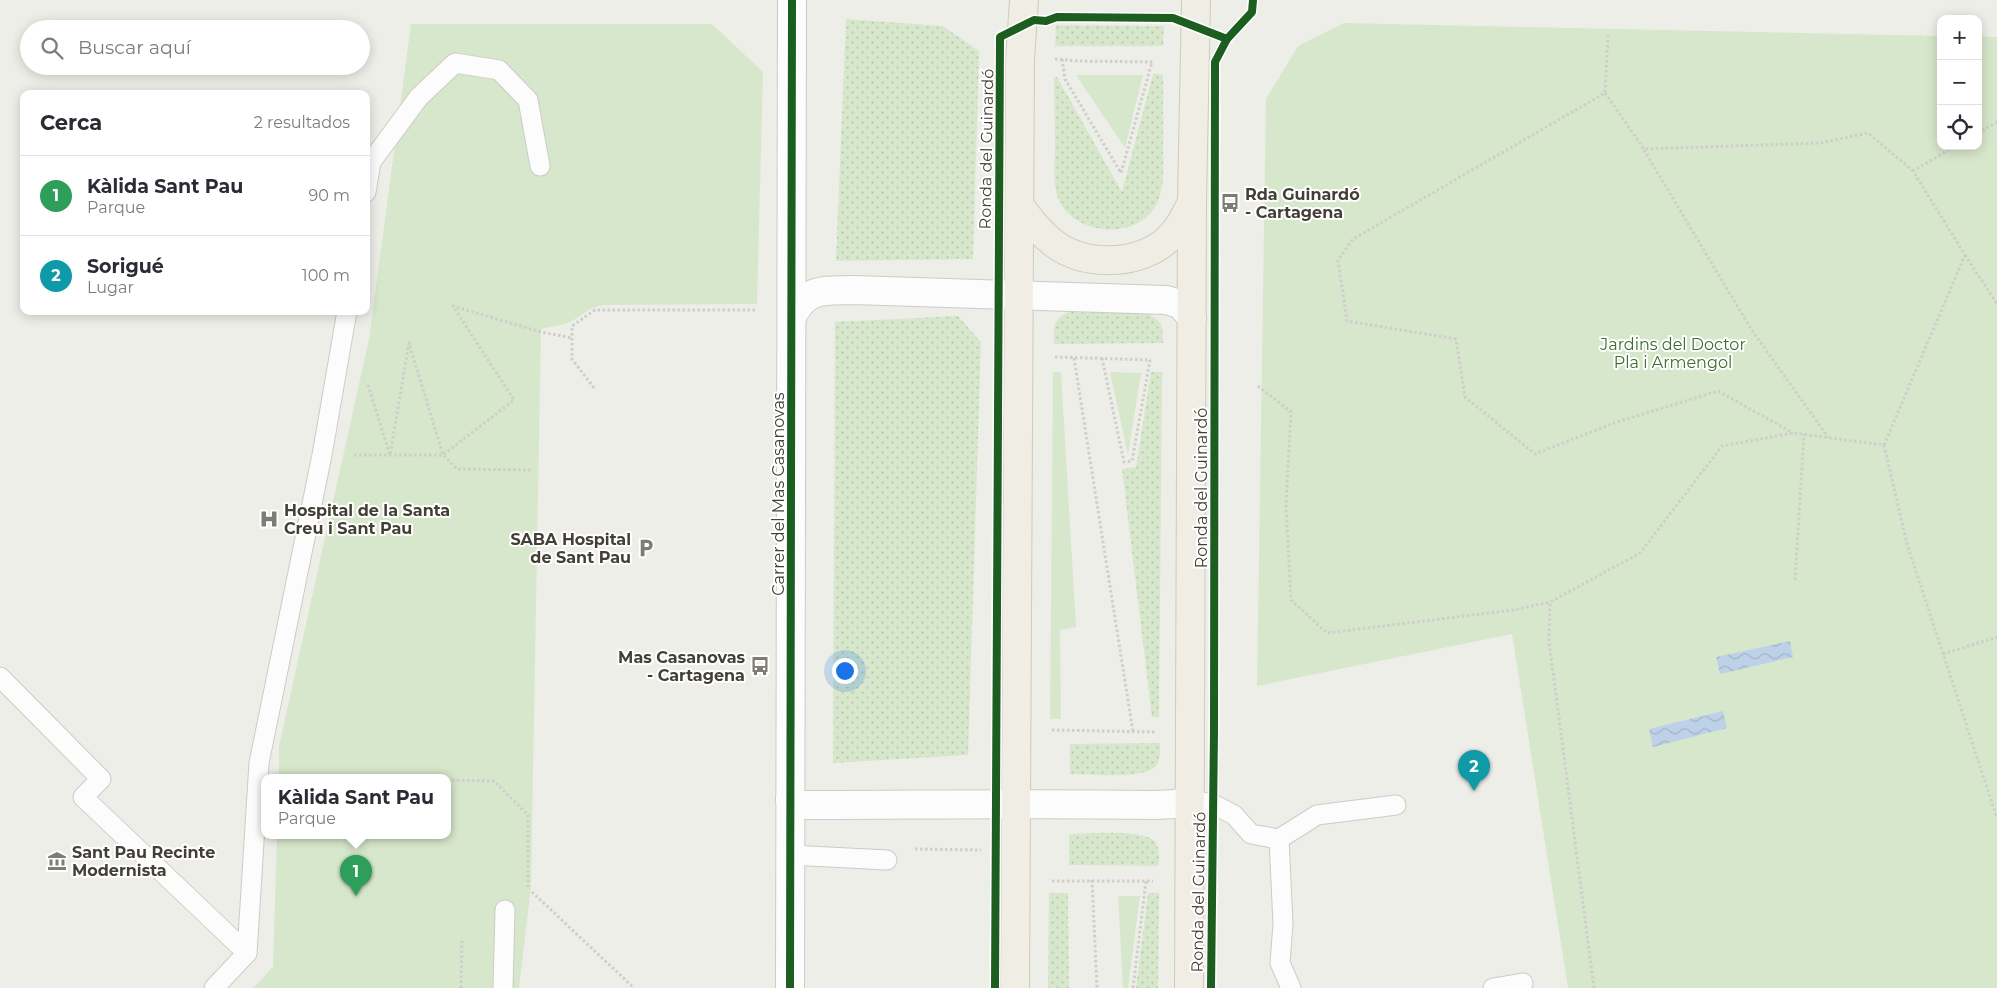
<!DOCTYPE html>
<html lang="es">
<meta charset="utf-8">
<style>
body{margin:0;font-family:Montserrat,sans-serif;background:#f2f2f3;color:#2b2b33}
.controls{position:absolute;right:15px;top:15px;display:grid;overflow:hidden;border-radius:10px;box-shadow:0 2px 12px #0003}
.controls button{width:45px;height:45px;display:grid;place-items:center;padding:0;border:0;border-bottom:1px solid #e1e1e2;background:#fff;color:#2b2b33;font:25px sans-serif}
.you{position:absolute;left:844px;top:670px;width:18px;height:18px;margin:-12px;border:4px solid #fff;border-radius:50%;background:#1a73e8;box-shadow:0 0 0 8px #1a73e833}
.badge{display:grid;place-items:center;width:32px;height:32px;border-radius:50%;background:#2563eb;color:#fff;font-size:16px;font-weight:700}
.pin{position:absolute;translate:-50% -41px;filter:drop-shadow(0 1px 2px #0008)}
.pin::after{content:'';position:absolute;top:26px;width:18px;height:15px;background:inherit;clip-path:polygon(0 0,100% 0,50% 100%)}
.popup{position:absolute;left:261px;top:774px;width:190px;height:65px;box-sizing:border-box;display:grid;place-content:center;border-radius:10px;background:#fff;filter:drop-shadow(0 1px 4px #0005);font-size:16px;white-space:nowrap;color:#7c7c81}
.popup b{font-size:19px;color:#2b2b33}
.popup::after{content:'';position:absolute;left:50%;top:100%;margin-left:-10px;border:10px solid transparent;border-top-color:#fff}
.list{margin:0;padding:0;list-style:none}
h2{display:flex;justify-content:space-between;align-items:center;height:65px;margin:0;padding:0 20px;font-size:21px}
h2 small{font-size:16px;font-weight:400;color:#7c7c81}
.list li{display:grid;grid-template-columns:32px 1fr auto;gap:15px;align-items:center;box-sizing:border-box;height:80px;padding:0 20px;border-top:1px solid #e1e1e2}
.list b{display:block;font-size:19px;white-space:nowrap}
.list p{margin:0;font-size:16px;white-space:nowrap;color:#7c7c81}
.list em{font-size:16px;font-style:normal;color:#7c7c81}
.icon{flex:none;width:28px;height:28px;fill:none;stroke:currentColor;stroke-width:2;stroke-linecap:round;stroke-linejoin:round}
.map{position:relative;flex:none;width:1997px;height:988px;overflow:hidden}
.search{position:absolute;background:#fff;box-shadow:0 2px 12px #0003;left:20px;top:20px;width:350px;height:55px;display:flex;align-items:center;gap:12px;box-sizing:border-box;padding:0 18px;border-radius:28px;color:#7c7c81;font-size:19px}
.panel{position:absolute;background:#fff;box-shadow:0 2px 12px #0003;left:20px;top:90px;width:350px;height:225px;border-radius:10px}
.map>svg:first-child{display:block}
.grass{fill:url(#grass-dots)}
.garden{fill:#d7e7cb}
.water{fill:url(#water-waves)}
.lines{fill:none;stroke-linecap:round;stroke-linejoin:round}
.service-casing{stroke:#cccbc7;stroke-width:21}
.minor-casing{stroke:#cccbc7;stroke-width:30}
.primary-casing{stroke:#cecbb8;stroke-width:30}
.path{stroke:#cfceca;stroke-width:3;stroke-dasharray:2.5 2.5;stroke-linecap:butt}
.service{stroke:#fcfcfc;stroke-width:19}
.minor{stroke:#fcfcfc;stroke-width:28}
.primary{stroke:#efede4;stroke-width:28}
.cycleway-casing{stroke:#fff;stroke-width:11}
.cycleway{stroke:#1b5e20;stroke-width:8}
.labels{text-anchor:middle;stroke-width:4;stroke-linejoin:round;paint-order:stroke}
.street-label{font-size:16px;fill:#433f36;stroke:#fff}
.poi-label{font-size:16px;font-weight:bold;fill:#433f36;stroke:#fff;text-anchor:start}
.park-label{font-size:16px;fill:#3e6d30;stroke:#fff}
</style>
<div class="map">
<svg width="1997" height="988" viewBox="0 0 1997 988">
<defs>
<pattern id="grass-dots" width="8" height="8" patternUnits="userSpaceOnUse" patternTransform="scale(1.25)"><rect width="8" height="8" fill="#d7e7cb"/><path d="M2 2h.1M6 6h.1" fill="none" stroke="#bac7af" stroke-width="1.8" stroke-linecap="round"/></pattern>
<pattern id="water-waves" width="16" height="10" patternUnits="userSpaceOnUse" patternTransform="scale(1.25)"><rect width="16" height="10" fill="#bdd1e8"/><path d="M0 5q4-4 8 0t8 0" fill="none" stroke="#a4b4c8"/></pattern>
</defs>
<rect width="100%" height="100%" fill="#eeeee9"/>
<g class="grass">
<polygon points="846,19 943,26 979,51 973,259 836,261"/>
<polygon points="1056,25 1164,26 1163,46 1055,46"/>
<path d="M1153,74H1163V180C1161,191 1160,200 1154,209C1132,241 1072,234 1058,198C1052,182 1055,163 1055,146C1055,123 1054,100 1054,77H1057L1122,192Z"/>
<path d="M1069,312L1147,313L1159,321L1162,327L1163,343L1054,344C1053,329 1053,318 1069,312Z"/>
<polygon points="958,316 981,342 968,755 833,763 835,322"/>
<polygon points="1151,372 1162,372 1159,717 1152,717 1122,469 1136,467"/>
<path d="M1160,743C1160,750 1161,760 1156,766C1144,780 1089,774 1070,774V744Z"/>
<path d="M1069,834C1087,834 1146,828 1156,843C1160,850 1159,858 1159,866L1069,865Z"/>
<polygon points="1049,893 1068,893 1069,988 1048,988"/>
<polygon points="1148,893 1159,893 1158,988 1136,988"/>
</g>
<g class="garden">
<polygon points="1344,23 1941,36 1941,146 1978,146 1978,36 1997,37 1997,988 1568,988 1512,634 1257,686 1266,99 1298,46"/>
<path d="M411,24H712L763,72L757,304L603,305C588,308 584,314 572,321C562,326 551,326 541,329L531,887L519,988H253L273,967L277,835H447V777H279V746L369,339Z"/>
<polygon points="1076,75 1143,75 1125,148"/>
<polygon points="1053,372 1061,372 1076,627 1060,630 1061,719 1050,719"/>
<polygon points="1110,372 1141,373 1128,455"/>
<polygon points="1118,896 1140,896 1128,988 1123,988"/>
</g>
<g class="water">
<polygon points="1790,641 1793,657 1720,674 1716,657"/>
<polygon points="1723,711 1727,728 1653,747 1649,729"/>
</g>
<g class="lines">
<g class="service-casing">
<g id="service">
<polyline points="366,192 371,162 419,97 455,63 499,70 528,100 540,166"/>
<polyline points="0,677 101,779 83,797 247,953 214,988"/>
<polyline points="1188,800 1213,804 1234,815 1251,834 1279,839 1317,815 1396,805"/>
<polyline points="1279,839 1283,924 1280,963 1291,988"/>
<polyline points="790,855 887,860"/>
<polyline points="247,953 259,763 322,455 347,311"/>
<polyline points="503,988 505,910"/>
<polyline points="1493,988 1523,983"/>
</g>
</g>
<g class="minor-casing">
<g id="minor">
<path d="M793,315C807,287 825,291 853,290L1166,300L1180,304L1192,318"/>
<path d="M790,799L801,805C919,805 1037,803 1155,805L1176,804L1188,800"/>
<polyline points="790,988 792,0"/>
</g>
</g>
<g class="primary-casing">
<g id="primary">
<path d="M1020,206C1031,221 1041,234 1056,245C1088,267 1138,265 1167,240C1179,229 1185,216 1192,202"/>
<polyline points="1015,988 1020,60 1024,0"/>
<polyline points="1189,988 1192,200 1196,0"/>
</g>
</g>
<g class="path">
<polyline points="1608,35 1605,93 1353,239 1338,260 1347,321 1456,339 1465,397 1535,454 1614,423 1718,391 1793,433"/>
<polyline points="1055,59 1078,61 1153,62"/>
<polyline points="1062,59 1065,79 1121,173 1152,62"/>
<polyline points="1605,93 1644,149 1820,143 1868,133 1913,171"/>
<polyline points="1978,133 1997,122"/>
<polyline points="1644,150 1751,329 1828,437"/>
<polyline points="1965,255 1997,304"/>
<polyline points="1055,357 1151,360"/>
<polyline points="1074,358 1133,732"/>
<polyline points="1102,358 1124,462 1132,461 1150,360"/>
<polyline points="368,385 390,455 409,343 443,455 514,400 453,306 541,332 572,338"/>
<polyline points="1258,386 1291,412 1286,506 1291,600 1327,633 1513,610 1550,602"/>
<polyline points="594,388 572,359 572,326 595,310 755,310"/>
<polyline points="1884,445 1907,544 1997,818"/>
<polyline points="354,455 443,455 457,469 532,470"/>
<polyline points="1795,580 1804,434"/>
<polyline points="1943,654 1997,637"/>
<polyline points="1052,730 1156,732"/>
<polyline points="288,777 297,777"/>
<polyline points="447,780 494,781 528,815 528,887"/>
<polyline points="915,849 981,850"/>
<polyline points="1092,880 1097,988"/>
<polyline points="1052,881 1153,881"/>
<polyline points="532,892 634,988"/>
<polyline points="461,988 462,940"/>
<polyline points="1133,988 1146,881"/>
<polyline points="1594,988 1549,641 1550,602 1640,553 1722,446 1793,433 1884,445 1965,255 1913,171 1955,146"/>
</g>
<use href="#service" class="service"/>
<use href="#minor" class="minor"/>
<use href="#primary" class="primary"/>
<g class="cycleway-casing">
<g id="cycleway">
<polyline points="790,988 792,0"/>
<polyline points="995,988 1000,37 1034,20 1046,21 1057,17 1173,18 1227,39"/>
<polyline points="1211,988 1214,732 1215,62 1227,39 1252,12 1253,0"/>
</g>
</g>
<use href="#cycleway" class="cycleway"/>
</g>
<defs>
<g id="bus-bare" transform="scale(1.5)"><path d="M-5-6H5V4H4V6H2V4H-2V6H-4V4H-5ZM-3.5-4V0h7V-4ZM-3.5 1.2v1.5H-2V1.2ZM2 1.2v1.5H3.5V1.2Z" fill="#7f7c75" stroke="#fff" stroke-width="2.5" paint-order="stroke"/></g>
<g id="hospital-bare" transform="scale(1.5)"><path d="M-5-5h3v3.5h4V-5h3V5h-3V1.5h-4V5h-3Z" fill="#7f7c75" stroke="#fff" stroke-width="2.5" paint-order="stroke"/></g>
<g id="parking-bare" transform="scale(1.5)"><path d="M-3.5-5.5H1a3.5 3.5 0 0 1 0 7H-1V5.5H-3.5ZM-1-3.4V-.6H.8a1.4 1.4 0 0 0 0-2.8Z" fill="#7f7c75" stroke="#fff" stroke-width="2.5" paint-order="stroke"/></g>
<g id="museum-bare" transform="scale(1.5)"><path d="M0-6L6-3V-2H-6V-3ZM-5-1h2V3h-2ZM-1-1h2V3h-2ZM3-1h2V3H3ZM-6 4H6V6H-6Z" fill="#7f7c75" stroke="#fff" stroke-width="2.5" paint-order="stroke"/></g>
</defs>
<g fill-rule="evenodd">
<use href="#bus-bare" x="1230" y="203"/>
<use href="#hospital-bare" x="269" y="519"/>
<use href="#parking-bare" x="646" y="548"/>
<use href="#bus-bare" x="760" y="666"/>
<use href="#museum-bare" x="57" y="861"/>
</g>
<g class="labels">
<g class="street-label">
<text transform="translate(986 149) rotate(-89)" y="6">Ronda del Guinardó</text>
<text transform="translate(1201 488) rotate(-90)" y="6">Ronda del Guinardó</text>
<text transform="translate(778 494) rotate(-90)" y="6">Carrer del Mas Casanovas</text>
<text transform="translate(1198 892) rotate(-89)" y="6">Ronda del Guinardó</text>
</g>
<g class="poi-label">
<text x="1245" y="200">Rda Guinardó<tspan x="1245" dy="18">- Cartagena</tspan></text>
<text x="284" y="516">Hospital de la Santa<tspan x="284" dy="18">Creu i Sant Pau</tspan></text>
<text x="631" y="545" text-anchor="end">SABA Hospital<tspan x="631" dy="18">de Sant Pau</tspan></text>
<text x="745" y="663" text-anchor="end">Mas Casanovas<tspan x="745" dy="18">- Cartagena</tspan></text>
<text x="72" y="858">Sant Pau Recinte<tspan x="72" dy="18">Modernista</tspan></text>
</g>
<g class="park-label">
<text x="1673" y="350">Jardins del Doctor<tspan x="1673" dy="18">Pla i Armengol</tspan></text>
</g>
</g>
</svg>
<div class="controls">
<button>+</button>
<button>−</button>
<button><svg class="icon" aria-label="locate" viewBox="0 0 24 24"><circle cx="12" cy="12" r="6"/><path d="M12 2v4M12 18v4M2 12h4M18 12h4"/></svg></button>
</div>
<div class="you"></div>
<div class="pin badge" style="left:356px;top:896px;background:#2e9e5b">1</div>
<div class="popup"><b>Kàlida Sant Pau</b>Parque</div>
<div class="pin badge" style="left:1474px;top:791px;background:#0f9aa8">2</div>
<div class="search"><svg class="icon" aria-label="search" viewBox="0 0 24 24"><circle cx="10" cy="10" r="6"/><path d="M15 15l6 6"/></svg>Buscar aquí</div>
<section class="panel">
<h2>Cerca<small>2 resultados</small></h2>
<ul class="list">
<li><span class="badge" style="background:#2e9e5b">1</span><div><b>Kàlida Sant Pau</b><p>Parque</p></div><em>90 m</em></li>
<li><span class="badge" style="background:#0f9aa8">2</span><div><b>Sorigué</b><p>Lugar</p></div><em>100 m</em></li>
</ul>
</section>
</div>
